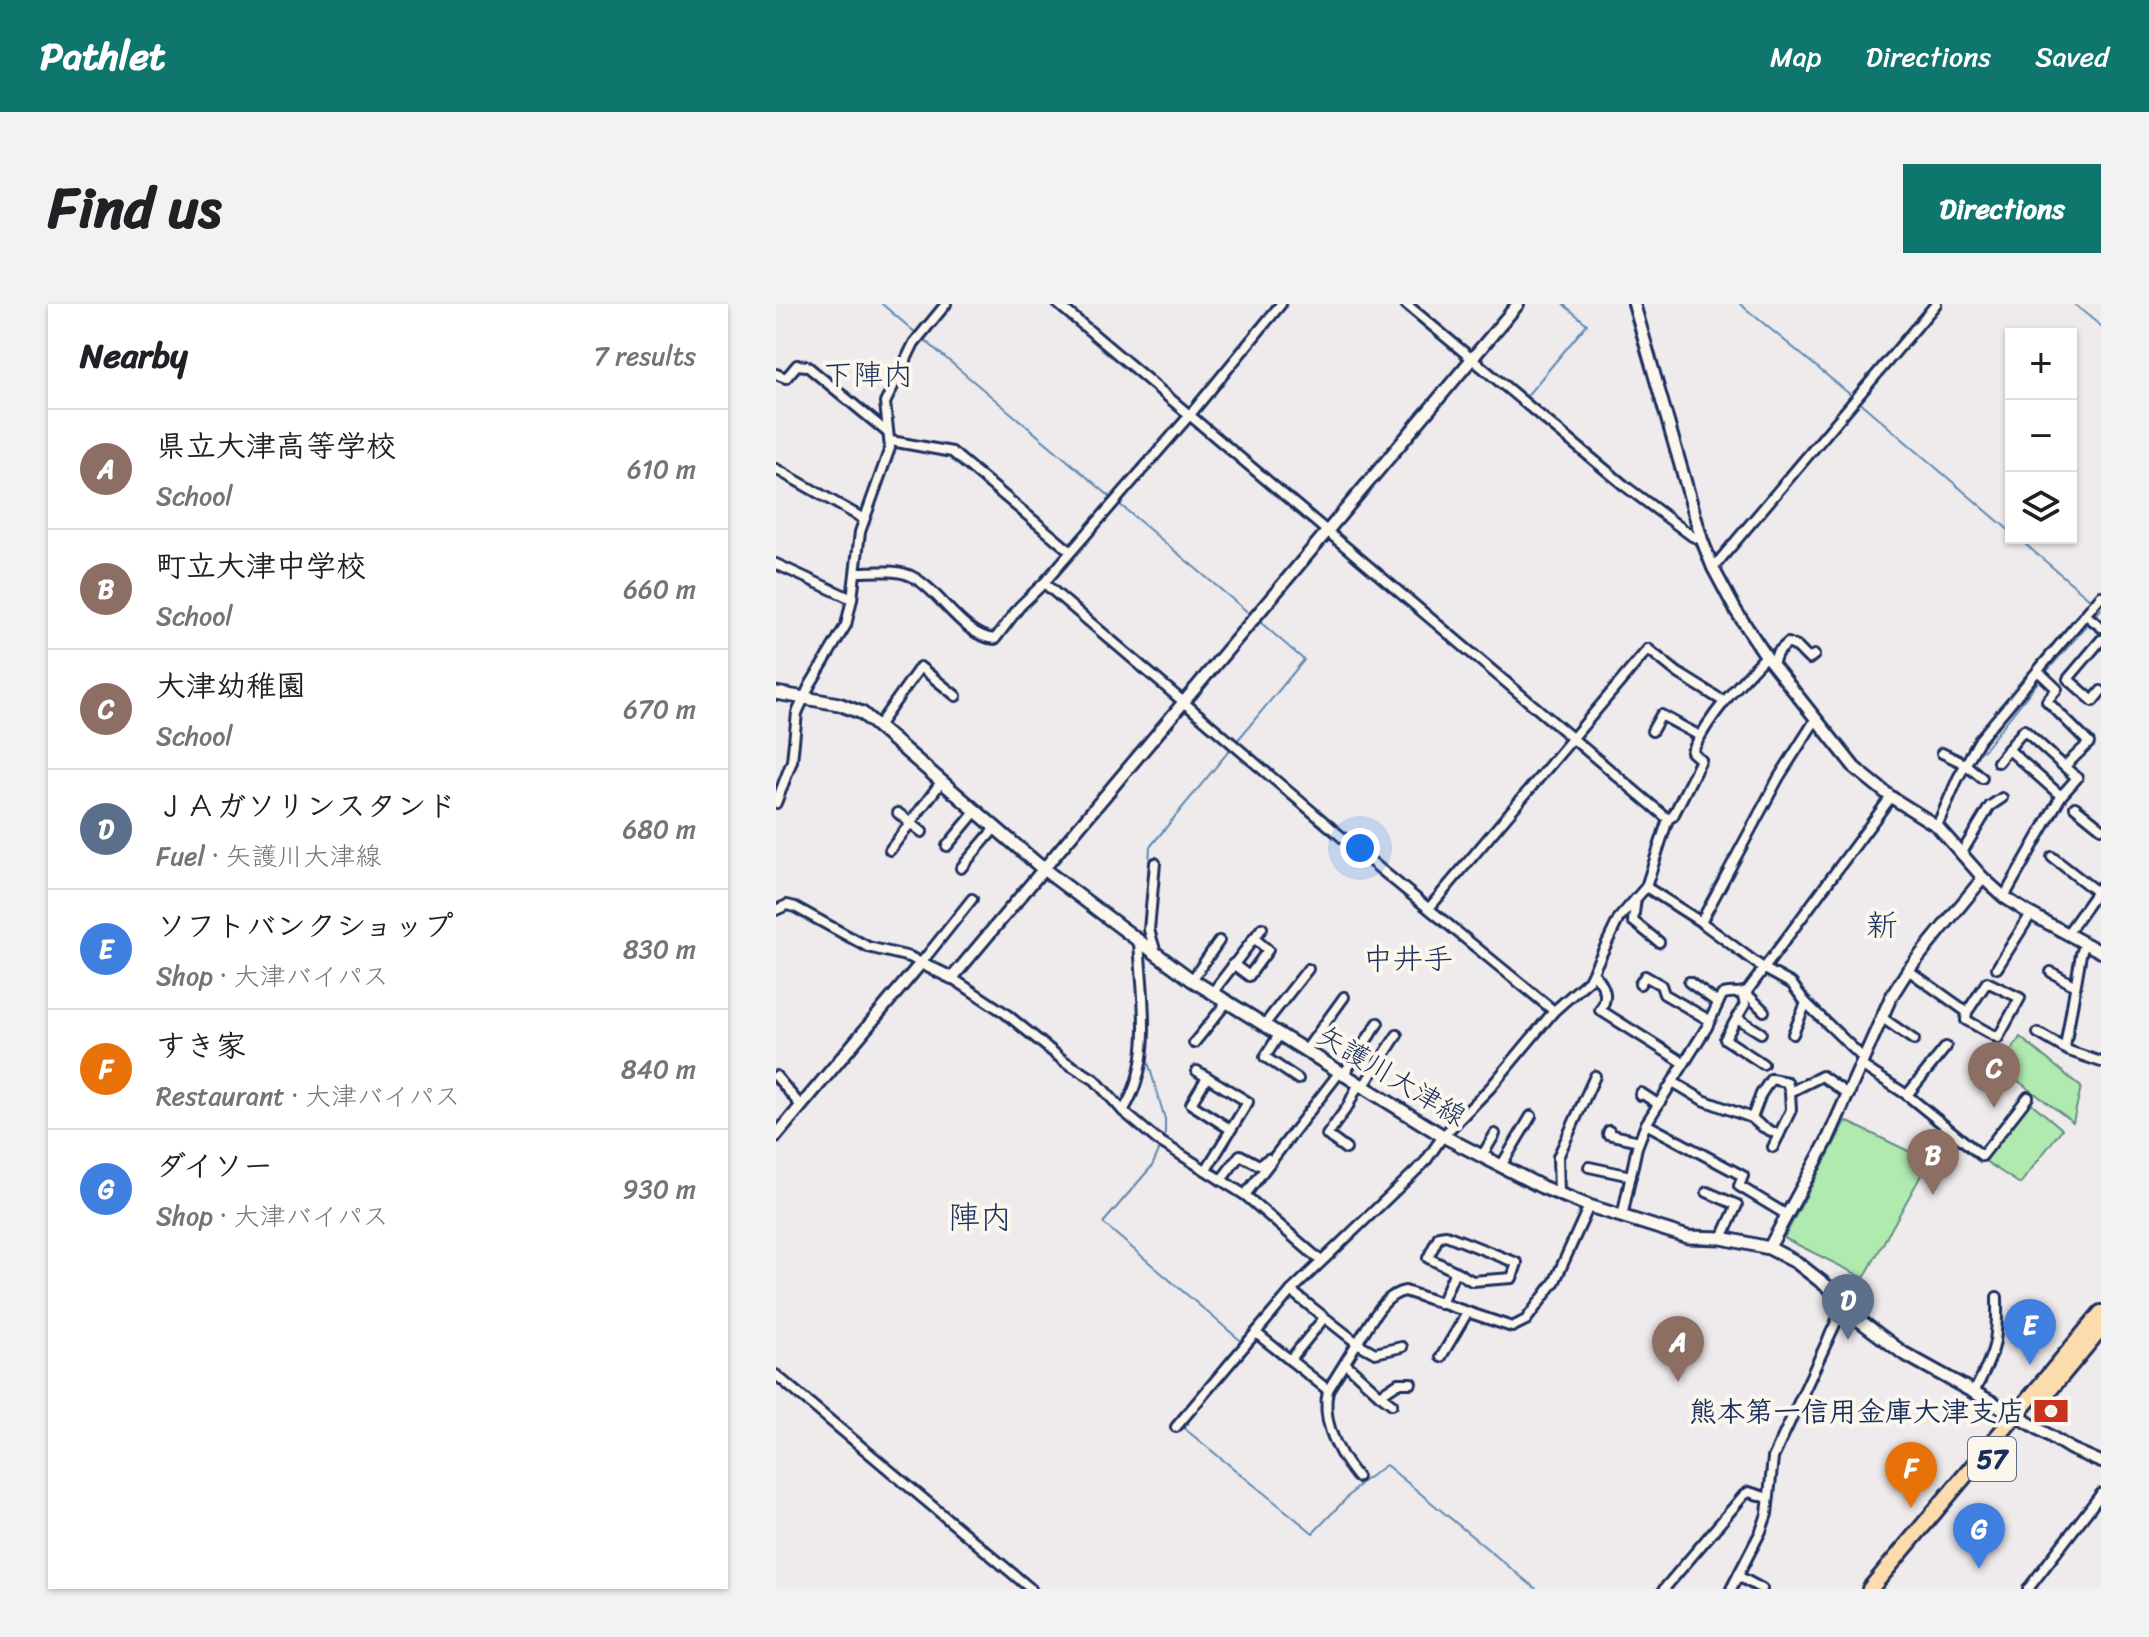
<!DOCTYPE html>
<meta charset="utf-8">
<style>
body{margin:0;font-family:Sriracha,"Klee One",sans-serif;background:#f2f2f2;color:#202124}
.controls{position:absolute;right:24px;top:24px;display:grid;overflow:hidden;border-radius:0px;box-shadow:0 2px 6px #0004}
.controls button{width:72px;height:72px;display:grid;place-items:center;padding:0;border:0;border-bottom:2px solid #e0e0e0;background:#fff;color:#202124;font:40px sans-serif}
.you{position:absolute;left:584px;top:544px;width:28px;height:28px;margin:-20px;border:6px solid #fff;border-radius:50%;background:#1a73e8;box-shadow:0 0 0 12px #1a73e833}
.badge{display:grid;place-items:center;width:52px;height:52px;border-radius:50%;background:#0f766e;color:#fff;font-size:26px;font-weight:700}
.pin{position:absolute;translate:-50% -66px;filter:drop-shadow(0 2px 4px #0008)}
.pin::after{content:'';position:absolute;top:42px;width:28px;height:24px;background:inherit;clip-path:polygon(0 0,100% 0,50% 100%)}
.list{margin:0;padding:0;list-style:none}
h2{display:flex;justify-content:space-between;align-items:center;height:104px;margin:0;padding:0 32px;font-size:34px}
h2 small{font-size:26px;font-weight:400;color:#757577}
.list li{display:grid;grid-template-columns:52px 1fr auto;gap:24px;align-items:center;box-sizing:border-box;height:120px;padding:0 32px;border-top:2px solid #e0e0e0}
.list b{display:block;font-size:30px;white-space:nowrap}
.list p{margin:0;font-size:26px;white-space:nowrap;color:#757577}
.list em{font-size:26px;font-style:normal;color:#757577}
.icon{flex:none;width:44px;height:44px;fill:none;stroke:currentColor;stroke-width:2;stroke-linecap:round;stroke-linejoin:round}
.map{position:relative;flex:none;width:1325px;height:1285px;overflow:hidden;border-radius:0px}
header{display:flex;align-items:center;gap:48px;box-sizing:border-box;height:112px;padding:0 40px;background:#0f766e;color:#fff}
header strong{font-size:38px}
nav{display:flex;gap:44px;margin-inline-start:auto;font-size:28px}
.intro{display:flex;align-items:center;justify-content:space-between;box-sizing:border-box;height:192px;padding:0 48px}
h1{margin:0;font-size:56px}
.button{padding:20px 36px;border-radius:0px;background:#0f766e;color:#fff;font-size:28px;font-weight:700}
main{display:flex;gap:48px;padding:0 48px}
aside{flex:1;background:#fff;border-radius:0px;box-shadow:0 2px 6px #0004}
.map>svg:first-child{display:block}
.green{fill:#b0eaaf;stroke:#668c86;stroke-width:2}
.lines{fill:none;stroke-linecap:round;stroke-linejoin:round}
.stream{stroke:#5e8ab3;stroke-width:2}
.minor-casing{stroke:#1b2f5e;stroke-width:14}
.tertiary-casing{stroke:#1b2f5e;stroke-width:16}
.secondary-casing{stroke:#1b2f5e;stroke-width:17}
.trunk-casing{stroke:#1b2f5e;stroke-width:20}
.minor{stroke:#fbf7ec;stroke-width:8}
.tertiary{stroke:#fbf7ec;stroke-width:10}
.secondary{stroke:#fbf7ec;stroke-width:11}
.trunk{stroke:#fcdcac;stroke-width:14}
.labels{text-anchor:middle;stroke-width:8;stroke-linejoin:round;paint-order:stroke}
.shield{fill:#fbf7ec;stroke:#5e6b89;stroke-width:2}
.shield-label{font-size:26px;font-weight:bold;fill:#1b2f5e}
.street-label{font-size:28px;fill:#1b2f5e;stroke:#fbf7ec}
.poi-label{font-size:28px;font-weight:bold;fill:#1b2f5e;stroke:#fbf7ec;text-anchor:end}
.neighbourhood-label{font-size:30px;fill:#1b2f5e;stroke:#fbf7ec}
.quarter-label{font-size:32px;fill:#1b2f5e;stroke:#fbf7ec}
</style>
<header>
<strong>Pathlet</strong>
<nav><a>Map</a><a>Directions</a><a>Saved</a></nav>
</header>
<div class="intro"><h1>Find us</h1><a class="button">Directions</a></div>
<main>
<aside>
<h2>Nearby<small>7 results</small></h2>
<ul class="list">
<li><span class="badge" style="background:#8d6e63">A</span><div><b>県立大津高等学校</b><p>School</p></div><em>610 m</em></li>
<li><span class="badge" style="background:#8d6e63">B</span><div><b>町立大津中学校</b><p>School</p></div><em>660 m</em></li>
<li><span class="badge" style="background:#8d6e63">C</span><div><b>大津幼稚園</b><p>School</p></div><em>670 m</em></li>
<li><span class="badge" style="background:#5c6f8a">D</span><div><b>ＪＡガソリンスタンド</b><p>Fuel · 矢護川大津線</p></div><em>680 m</em></li>
<li><span class="badge" style="background:#3f7fe0">E</span><div><b>ソフトバンクショップ</b><p>Shop · 大津バイパス</p></div><em>830 m</em></li>
<li><span class="badge" style="background:#e8710a">F</span><div><b>すき家</b><p>Restaurant · 大津バイパス</p></div><em>840 m</em></li>
<li><span class="badge" style="background:#3f7fe0">G</span><div><b>ダイソー</b><p>Shop · 大津バイパス</p></div><em>930 m</em></li>
</ul>
</aside>
<div class="map">
<svg width="1325" height="1285" viewBox="0 0 1325 1285">
<rect width="100%" height="100%" fill="#efeaeb"/>
<filter id="ink" filterUnits="userSpaceOnUse"><feTurbulence type="fractalNoise" baseFrequency=".0125" numOctaves="2"/><feDisplacementMap in="SourceGraphic" scale="16" xChannelSelector="R" yChannelSelector="G"/><feConvolveMatrix kernelMatrix="1 2 1 2 8 2 1 2 1" color-interpolation-filters="sRGB"/></filter>
<g filter="url(#ink)">
<g class="green">
<polygon points="1244,733 1305,783 1297,818 1225,764"/>
<polygon points="1254,798 1286,825 1244,880 1209,857"/>
<polygon points="1070,817 1153,857 1088,974 1008,934"/>
</g>
<g class="lines">
<g class="stream">
<polyline points="106,0 141,30"/>
<polyline points="964,0 1076,92"/>
<polyline points="1298,0 1325,22"/>
<polyline points="146,34 337,195"/>
<polyline points="749,94 811,20 787,0"/>
<polyline points="1081,96 1235,228"/>
<polyline points="342,199 475,311"/>
<polyline points="1242,234 1315,296"/>
<polyline points="1317,314 1325,305"/>
<polyline points="1270,368 1313,319"/>
<polyline points="461,437 528,356 483,317"/>
<polyline points="1207,447 1266,373"/>
<polyline points="368,634 374,543 457,442"/>
<polyline points="372,724 372,758 389,815 389,835"/>
<polyline points="386,840 376,862 327,919 465,1037 399,1117"/>
<polyline points="404,1121 537,1229 586,1178 610,1161 760,1285"/>
</g>
<g class="minor-casing">
<g id="minor">
<polyline points="282,0 892,515"/>
<polyline points="630,0 849,182 916,232 926,236"/>
<polyline points="0,70 10,74 21,61 31,62 111,128"/>
<polyline points="115,137 176,148 294,247"/>
<polyline points="0,165 88,215"/>
<polyline points="0,260 76,295"/>
<polyline points="937,264 1160,0"/>
<path d="M80,268C97,268 119,265 135,272C163,285 187,333 219,335L244,302L268,279L413,112L505,0"/>
<polyline points="268,279 581,546 778,707"/>
<polyline points="1310,311 1325,323"/>
<polyline points="1325,336 1292,375 1317,397 1325,387"/>
<polyline points="997,360 1001,349 1012,339 1021,343 1033,355 1038,351"/>
<polyline points="1262,367 1281,385 1271,397 1313,439 1290,461"/>
<polyline points="102,422 144,363 180,392"/>
<polyline points="876,427 885,411 924,432"/>
<polyline points="1232,445 1285,492"/>
<polyline points="1166,449 1189,460 1206,474"/>
<polyline points="1222,458 1248,426 1301,474 1285,492 1228,593"/>
<polyline points="0,499 16,457 21,409 34,381 70,321 76,295 84,228 114,144 109,99 138,39 170,0"/>
<polyline points="1299,503 1325,524"/>
<polyline points="122,509 146,528"/>
<polyline points="1161,522 1182,474 1204,435 1325,292"/>
<polyline points="171,542 200,507"/>
<polyline points="114,546 166,477"/>
<polyline points="1185,550 1214,502 1226,494"/>
<polyline points="1276,553 1321,588"/>
<polyline points="379,559 373,626 380,649"/>
<polyline points="185,564 219,524"/>
<polyline points="870,583 925,618 987,664 1016,680 1030,699 1088,755"/>
<polyline points="860,594 857,617 883,638"/>
<polyline points="654,603 872,345 902,369 947,397"/>
<polyline points="0,606 11,601 19,603 92,643 134,653 145,659 196,595"/>
<polyline points="925,618 1003,473 1040,415"/>
<polyline points="1291,630 1325,582"/>
<polyline points="457,660 473,672 492,646 478,634"/>
<polyline points="1221,664 1255,610"/>
<polyline points="1132,666 1191,708 1190,716 1222,734 1244,694 1211,678 1191,708"/>
<polyline points="1275,668 1299,682"/>
<path d="M818,670C828,681 834,692 824,706L908,759"/>
<polyline points="176,674 229,709 288,757 319,776 348,808 380,835 469,891 545,957"/>
<polyline points="416,676 443,637"/>
<polyline points="913,678 942,699"/>
<polyline points="864,680 869,672 885,681 888,690 933,716"/>
<polyline points="969,688 988,707"/>
<polyline points="436,689 486,624"/>
<polyline points="966,690 969,700 949,735 987,760"/>
<polyline points="1105,713 1138,736"/>
<polyline points="961,714 985,729"/>
<polyline points="488,721 532,665"/>
<polyline points="1262,729 1293,747 1325,758"/>
<polyline points="1017,730 1030,699"/>
<polyline points="503,731 489,753 522,775"/>
<polyline points="418,739 451,698"/>
<polyline points="1289,743 1305,650 1309,639"/>
<polyline points="529,747 568,693"/>
<polyline points="1085,761 1131,791 1170,743"/>
<polyline points="421,767 472,798 430,866"/>
<polyline points="567,771 602,719"/>
<polyline points="0,772 25,802"/>
<polyline points="431,773 415,800 454,825"/>
<polyline points="897,778 927,796 976,814 985,822 1003,831"/>
<polyline points="587,783 621,731"/>
<polyline points="864,791 865,789 882,800"/>
<polyline points="1131,791 1206,852 1252,793"/>
<path d="M347,807C379,756 366,694 363,637"/>
<polyline points="976,814 985,790 995,775 1011,778 1014,788 1046,772 1073,791"/>
<polyline points="870,820 967,872 963,882 1011,911"/>
<polyline points="833,827 832,830 863,837"/>
<polyline points="997,843 1015,806 1014,788"/>
<polyline points="570,845 551,831 572,802 582,781"/>
<polyline points="706,852 719,830"/>
<polyline points="725,862 755,812"/>
<polyline points="813,863 855,872"/>
<polyline points="445,876 464,851 483,861 492,855"/>
<polyline points="931,888 961,901 946,934"/>
<polyline points="783,890 782,853 819,772"/>
<polyline points="469,891 563,769"/>
<path d="M846,913L861,843L870,820L931,723L946,691C954,686 963,692 972,686L1115,493"/>
<path d="M515,987L581,1039C593,1022 607,990 629,987L736,1023L750,1016L779,977L813,902"/>
<polyline points="665,1000 679,967 652,954 663,932 670,931 741,959 736,974 696,977 679,967"/>
<polyline points="480,1029 552,1086 581,1039 599,1049 626,1043"/>
<polyline points="665,1053 691,1009"/>
<polyline points="514,1056 548,1014"/>
<polyline points="569,1059 604,1091 622,1079 635,1079"/>
<polyline points="0,1071 255,1285"/>
<path d="M552,1086C545,1118 561,1148 581,1173"/>
<path d="M1198,1088C1219,1048 1222,1039 1221,993"/>
<polyline points="604,1091 616,1100"/>
<path d="M400,1123L515,987L649,858L667,832L714,784L778,707L813,676L843,614L870,583L892,515L897,512L925,456L916,448C934,410 961,382 990,352"/>
<polyline points="962,1272 986,1285"/>
<polyline points="888,1285 968,1191 973,1188 992,1194"/>
<polyline points="955,1285 985,1227 991,1210 997,1154 1068,1001"/>
<polyline points="1252,1285 1325,1190"/>
</g>
</g>
<g class="tertiary-casing">
<g id="tertiary">
<polyline points="858,0 926,236 937,264 960,307 990,352 1079,464 1115,493 1161,522 1207,574 1228,593 1251,608 1325,648"/>
<polyline points="0,832 145,659 176,674 742,0"/>
<polyline points="993,944 1051,837 1115,693 1132,666 1207,574"/>
<polyline points="1248,1116 1295,1145 1325,1158"/>
</g>
</g>
<g class="secondary-casing">
<polyline id="secondary" points="0,389 63,400 86,409 266,564 363,637 416,676 667,832 766,883 813,902 912,933 946,934 993,944 1020,958 1052,983 1079,1013 1127,1049 1248,1116"/>
</g>
<g class="trunk-casing">
<g id="trunk">
<polyline points="1266,1095 1325,1024"/>
<polyline points="1094,1285 1325,1009"/>
</g>
</g>
<use href="#minor" class="minor"/>
<use href="#tertiary" class="tertiary"/>
<use href="#secondary" class="secondary"/>
<use href="#trunk" class="trunk"/>
</g>
</g>
<defs>
<g id="bank-bare" transform="scale(2.76)"><path d="M-6-4H6V4H-6ZM0-2.3a2.3 2.3 0 1 0 0 4.6a2.3 2.3 0 1 0 0-4.6Z" fill="#c8321e" stroke="#fbf7ec" stroke-width="2.5" paint-order="stroke"/></g>
</defs>
<g fill-rule="evenodd">
<use href="#bank-bare" x="1275" y="1107"/>
</g>
<g class="labels">
<rect class="shield" x="1192" y="1133" width="48" height="44" rx="6"/>
<g class="shield-label">
<text x="1216" y="1164">57</text>
</g>
<g class="street-label">
<text transform="translate(616 771) rotate(31)" y="10">矢護川大津線</text>
</g>
<g class="poi-label">
<text x="1249" y="1117">熊本第一信用金庫大津支店</text>
</g>
<g class="neighbourhood-label">
<text x="92" y="81">下陣内</text>
<text x="632" y="665">中井手</text>
</g>
<g class="quarter-label">
<text x="1106" y="632">新</text>
<text x="204" y="924">陣内</text>
</g>
</g>
</svg>
<div class="controls">
<button>+</button>
<button>−</button>
<button><svg class="icon" aria-label="layers" viewBox="0 0 24 24"><path d="M12 4l9 5-9 5-9-5zM3 14l9 5 9-5"/></svg></button>
</div>
<div class="you"></div>
<div class="pin badge" style="left:902px;top:1078px;background:#8d6e63">A</div>
<div class="pin badge" style="left:1157px;top:891px;background:#8d6e63">B</div>
<div class="pin badge" style="left:1218px;top:804px;background:#8d6e63">C</div>
<div class="pin badge" style="left:1072px;top:1036px;background:#5c6f8a">D</div>
<div class="pin badge" style="left:1254px;top:1061px;background:#3f7fe0">E</div>
<div class="pin badge" style="left:1135px;top:1204px;background:#e8710a">F</div>
<div class="pin badge" style="left:1203px;top:1265px;background:#3f7fe0">G</div>
</div>
</main>
